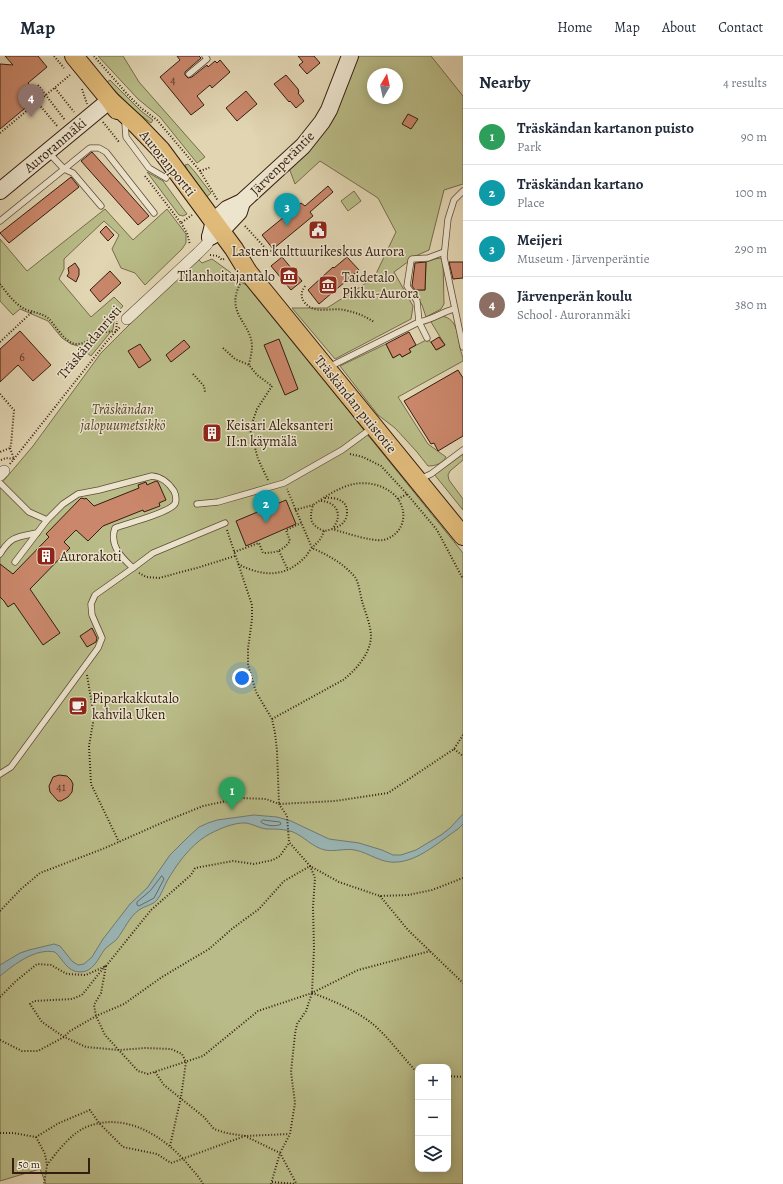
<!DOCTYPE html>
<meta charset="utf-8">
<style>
body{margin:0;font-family:Alegreya,serif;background:#f6f6f7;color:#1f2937}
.controls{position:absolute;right:12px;bottom:12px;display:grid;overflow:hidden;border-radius:8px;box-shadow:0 2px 10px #0003}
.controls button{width:36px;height:36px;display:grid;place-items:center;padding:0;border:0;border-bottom:1px solid #e0e1e3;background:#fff;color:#1f2937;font:20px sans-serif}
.compass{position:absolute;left:367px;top:12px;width:36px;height:36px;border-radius:50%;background:#fff;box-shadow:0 2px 10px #0003;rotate:9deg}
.scale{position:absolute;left:12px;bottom:10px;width:78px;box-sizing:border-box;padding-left:4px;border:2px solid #351d0f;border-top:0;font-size:11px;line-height:14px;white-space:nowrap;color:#351d0f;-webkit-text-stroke:3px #ece4cd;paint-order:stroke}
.you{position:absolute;left:242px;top:622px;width:14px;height:14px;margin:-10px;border:3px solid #fff;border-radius:50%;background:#1a73e8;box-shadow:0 0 0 6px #1a73e833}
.badge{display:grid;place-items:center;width:26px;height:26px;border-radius:50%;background:#111827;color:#fff;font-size:13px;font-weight:700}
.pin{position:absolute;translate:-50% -33px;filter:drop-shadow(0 1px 2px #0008)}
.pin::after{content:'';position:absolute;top:21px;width:14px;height:12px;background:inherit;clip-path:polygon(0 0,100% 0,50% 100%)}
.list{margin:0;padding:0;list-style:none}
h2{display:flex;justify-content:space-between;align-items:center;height:52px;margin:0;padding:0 16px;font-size:17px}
h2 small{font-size:13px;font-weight:400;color:#747a83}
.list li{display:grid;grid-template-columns:26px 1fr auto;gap:12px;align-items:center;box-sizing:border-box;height:56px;padding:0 16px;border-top:1px solid #e0e1e3}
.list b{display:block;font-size:15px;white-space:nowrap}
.list p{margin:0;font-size:13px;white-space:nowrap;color:#747a83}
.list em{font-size:13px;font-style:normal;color:#747a83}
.icon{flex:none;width:22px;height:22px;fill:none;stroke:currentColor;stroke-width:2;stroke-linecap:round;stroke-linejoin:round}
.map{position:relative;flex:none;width:463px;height:1128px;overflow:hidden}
header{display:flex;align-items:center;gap:24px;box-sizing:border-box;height:56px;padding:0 20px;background:#fff;border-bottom:1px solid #e0e1e3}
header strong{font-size:19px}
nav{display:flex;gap:22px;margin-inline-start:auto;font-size:14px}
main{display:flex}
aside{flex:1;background:#fff}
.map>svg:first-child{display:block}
.green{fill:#b9bc88;stroke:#776c4c;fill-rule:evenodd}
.water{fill:#99b6b7;stroke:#717974}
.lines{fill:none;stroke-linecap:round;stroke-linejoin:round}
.shore{stroke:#676a63;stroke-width:1}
.building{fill:#ca876b;stroke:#351d0f}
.lane-casing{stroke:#604b38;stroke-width:7}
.street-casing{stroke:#604b38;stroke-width:12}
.secondary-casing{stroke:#351d0f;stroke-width:18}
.primary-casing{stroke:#351d0f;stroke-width:20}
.path{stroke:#351d0f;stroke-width:2;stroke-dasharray:1 2;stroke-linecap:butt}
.lane{stroke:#ece4cd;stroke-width:5.5}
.street{stroke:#ece4cd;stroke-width:11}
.secondary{stroke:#ece4cd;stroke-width:16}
.primary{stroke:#e0ba79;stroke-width:18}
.labels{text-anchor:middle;stroke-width:3;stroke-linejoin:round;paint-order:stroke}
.number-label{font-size:12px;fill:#5a3826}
.street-label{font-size:14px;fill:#351d0f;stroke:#ece4cd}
.poi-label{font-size:14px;fill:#351d0f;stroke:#ece4cd;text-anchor:start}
.park-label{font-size:14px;font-style:italic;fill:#56452d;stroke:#ece4cd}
</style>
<header>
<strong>Map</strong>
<nav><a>Home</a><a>Map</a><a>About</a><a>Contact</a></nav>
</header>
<main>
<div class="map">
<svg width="463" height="1128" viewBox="0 0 463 1128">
<rect width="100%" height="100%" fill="#e1d5b2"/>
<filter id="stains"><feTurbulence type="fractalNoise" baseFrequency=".005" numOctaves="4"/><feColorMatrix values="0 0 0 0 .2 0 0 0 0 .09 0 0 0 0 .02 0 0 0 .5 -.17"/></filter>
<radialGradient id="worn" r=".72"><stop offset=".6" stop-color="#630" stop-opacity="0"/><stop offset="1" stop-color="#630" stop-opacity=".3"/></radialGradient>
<g class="green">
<polygon points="98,0 123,0 139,26 205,101 197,107 160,61 138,43"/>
<path d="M358,0H431L463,40V128L444,134L429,194L411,202L409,205L394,216L413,250L411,263L335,303L292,252H327L374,222L396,176L378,142L320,105L295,128L289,112L337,53ZM373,18H397V42H373Z"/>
<path d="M110,24L141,55L153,64L151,67C134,55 121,41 107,26Z"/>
<polygon points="188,108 195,116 211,137 204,143 193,126 185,109"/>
<polygon points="147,116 163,125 187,158 183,160 179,159"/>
<polygon points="354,135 361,145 348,155 341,145"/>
<polygon points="105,153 133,184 167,153 186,178 186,187 182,193 145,229 135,217 121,212 112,193 119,179 104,165 64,203 64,213 59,223 91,261 114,241 123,250 115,259 113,273 91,300 78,290 71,288 62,282 48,265 20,253 13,259 0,245 0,183 27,215"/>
<polygon points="440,202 443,205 444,248 441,253 426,261 422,249 412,234 425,234 426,206 435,203"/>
<path d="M198,203L202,207L212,203L230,216L237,224L254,233L297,283L326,326L363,373L463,497V1128H46L40,1113L0,1125V429L33,390L101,297L167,231ZM418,1011H448V1113H418Z"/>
<path d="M439,260C457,260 458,279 460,292C461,297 463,300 463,305L398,341L428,388L446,401C442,408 435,410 428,410L417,396L395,372L378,359L340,310L386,288L393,302L400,298L402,301L411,296L409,293L428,283L437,294L445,289L431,266Z"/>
<polygon points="463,395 463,404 450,415 448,419 449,424 463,443 463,454 434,418"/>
</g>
<path class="water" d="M463,758V768L458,773C440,785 420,804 398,806C381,808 370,797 355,794C345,792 335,796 325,794C312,791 305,781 293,776C285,773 275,773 266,773C259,772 253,768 246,767C234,766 216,774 206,780C189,791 177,808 167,825C164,831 161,839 157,844C153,849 144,850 139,854C129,861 124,874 117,883C113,887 109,889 105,893C98,902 94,916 80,916C67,916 63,903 55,896C35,892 15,908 0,920V909L20,897L29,894L54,888L60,890L72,905L78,909L84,908L92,901L103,883L130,848L147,832L170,799L187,782L199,771L208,767L217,764L254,759L277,761L291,765L329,783L359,787L382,794L393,799H401L416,794L441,779L450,772Z"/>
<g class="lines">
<g class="shore">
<path d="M263,764L280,766L281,768C277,771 265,770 261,766Z"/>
<polygon points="162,820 164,823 154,842 139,850 137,849 137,846 150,835"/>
</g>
</g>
<g class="building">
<polygon points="5,0 38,0 47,11 28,27 31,30 27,33 36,43 0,73 0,8 13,9"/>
<polygon points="177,0 199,0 201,2 185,16 185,19 188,22 192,21 207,9 208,11 215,5 217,7 220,4 230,16 212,32 210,29 197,40 204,49 191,59 160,21 180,4"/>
<polygon points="298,0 314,0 320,7 307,18 299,9 303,6"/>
<polygon points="286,19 298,33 299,36 298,37 304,45 296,52 290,45 289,46 274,28"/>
<polygon points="246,35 257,48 237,65 226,52"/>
<polygon points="408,58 418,63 411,73 402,68"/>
<polygon points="92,96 149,160 138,169 81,105"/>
<polygon points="71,121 79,131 9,187 0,177"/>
<polygon points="328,130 333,136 310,156 313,160 273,193 262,179 301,147 305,150"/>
<polygon points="106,170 114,179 108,185 100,176"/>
<polygon points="282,201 302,225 291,234 271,210"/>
<polygon points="347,201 359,214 319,248 308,234 333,211 334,212"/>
<polygon points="426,206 425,234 415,234 412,230 415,207"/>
<polygon points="449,206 463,206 463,222 453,223"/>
<polygon points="75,207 79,213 79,219 76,226 67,220 69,217 68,212"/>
<polygon points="110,215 121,227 100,246 90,234"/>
<polygon points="20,275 51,309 33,325 18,309 0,326 0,293"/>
<polygon points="409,276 416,289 409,293 411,296 402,301 400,298 393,302 386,288"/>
<polygon points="439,281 445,289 436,294 431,286"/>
<polygon points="279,283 298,333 285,339 264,289"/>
<polygon points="184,284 190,291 171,306 166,299"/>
<polygon points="140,288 151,304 139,312 128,295"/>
<polygon points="458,314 463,322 463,380 438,395 434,387 431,388 404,345"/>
<polygon points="213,371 218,375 217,382 210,384 206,379 207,373"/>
<polygon points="156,425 158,426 166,444 159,447 160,450 144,456 143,454 103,470 88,485 76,474 64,486 70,492 30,533 60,577 43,589 14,547 8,551 4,545 0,541 0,508 13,518 49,481 46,478 81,442 85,443 86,442 94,450 139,432 138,429 146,426 147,429"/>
<polygon points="286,444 296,468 246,490 236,465"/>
<polygon points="92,572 97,582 96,586 87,591 80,580"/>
<polygon points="78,642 86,648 78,659 69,652"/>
<polygon points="59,719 67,720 71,724 73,728 72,736 68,741 61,745 58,745 50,736 49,730 53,721"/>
</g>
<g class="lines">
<g class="lane-casing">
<g id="lane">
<polyline points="189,18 207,3 205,0"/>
<polyline points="125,67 126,81 149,112 166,122"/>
<polyline points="49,97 64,113 73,117 101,150"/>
<polyline points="463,135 454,144 448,163 444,201 463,291"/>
<polyline points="0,165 90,92 99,92 106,96 154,157"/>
<path d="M427,282L419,266C432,264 442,256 454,253"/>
<polyline points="329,311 419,266 417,245 407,230 411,204 412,203 428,202 444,196"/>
<polyline points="420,423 431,418 463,394"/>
<polyline points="0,427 29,456 47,464 15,506"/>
<polyline points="197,448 218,446 284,427 342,394 372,372"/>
<path d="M47,464L63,448L78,438L99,434L152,420C162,421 168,426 174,435C176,439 177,446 174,449C165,458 128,467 115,472C109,489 121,501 133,512"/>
<path d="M0,498C11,480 17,481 37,477"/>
<polyline points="0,718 11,711 98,592 102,582 92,559 91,548 95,539 133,512 153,497 225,467"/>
</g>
</g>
<g class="street-casing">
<g id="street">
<polyline points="127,263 198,197 207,188 210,181"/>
<polyline points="0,419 4,415"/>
</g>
</g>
<g class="secondary-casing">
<g id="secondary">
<polyline points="0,135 110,44"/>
<polyline points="210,181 214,165 227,153 242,146 303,90 322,66 329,54 350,0"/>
<polyline points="210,181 221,175 239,156 242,146"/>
</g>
</g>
<g class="primary-casing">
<g id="primary">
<polyline points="74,0 110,44 117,54"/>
<polyline points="110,44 135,67 161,94 234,193 248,216 463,480"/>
</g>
</g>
<g class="path">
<polyline points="54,0 64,12"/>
<polyline points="94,0 127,38 141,52 157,64 200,115 218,145"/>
<polyline points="38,29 65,64"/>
<polyline points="55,32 74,56"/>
<polyline points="82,33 87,48"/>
<polyline points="37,46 58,71"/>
<polyline points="103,66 119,86"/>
<polyline points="0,77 70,19"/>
<polyline points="200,115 211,111"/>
<polyline points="145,120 181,167 192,159"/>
<polyline points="181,167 187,177 190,189"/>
<polyline points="245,170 267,194 277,196"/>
<polyline points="210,199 218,200 222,204 224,203"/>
<path d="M0,228C7,237 14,247 23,252C31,257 42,256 49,263C56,270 66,289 78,288C92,287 97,273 116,276L117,265"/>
<path d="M240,228C225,258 251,266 252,290C252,296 250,303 249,309L257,319L272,330L257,353L250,373L258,403L268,424"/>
<path d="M305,230C301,236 300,241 305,247C315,259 331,251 344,254C355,256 365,260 374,266"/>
<polyline points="0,286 33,255"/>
<polyline points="223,292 235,303 249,309"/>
<polyline points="193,318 204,330 205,336"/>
<polyline points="0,338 14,354 11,389 10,392 0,396"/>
<polyline points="350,398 363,401 381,410 407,438 437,474 463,523"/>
<polyline points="1,404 6,402 14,403 10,392"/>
<polyline points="10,408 108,284 120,271"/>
<path d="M325,442C335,441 348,444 347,457C347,461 345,465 342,468C337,472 330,474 324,475C310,469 309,463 313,449C325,441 339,431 354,428C369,425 388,430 398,443C400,445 401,449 402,451C407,466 398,481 383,484C372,486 343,476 332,473"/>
<polyline points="398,443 407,438"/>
<path d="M321,445C337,446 343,459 333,472"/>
<polyline points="295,454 313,449"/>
<polyline points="227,474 252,549 252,563 248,593 248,609 256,636 272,663 275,677 277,695 279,748 335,745 388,737 454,693 463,679"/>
<polyline points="279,495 288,514"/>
<path d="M234,496L259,487L263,497C275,497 283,495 290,485L286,474L301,467"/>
<path d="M238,508C263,521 286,522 306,500C308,498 309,495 311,493C318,485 320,486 324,475"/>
<polyline points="139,517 146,521 159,522 200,511 235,500"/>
<polyline points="87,619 94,661 89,690 91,728 119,786"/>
<path d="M272,663L343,624C356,614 370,598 371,581C371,569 365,556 362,545C360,538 359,527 355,521C343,507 328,499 312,492L287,433"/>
<polyline points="454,693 463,700"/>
<polyline points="380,840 408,874 463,927"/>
<polyline points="0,855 21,833 40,817 105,792 166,765 203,750 241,742 266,743 279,748 287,760 289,786 310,810 339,826 380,840 408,839 432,834 463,822"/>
<polyline points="105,910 82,939 72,943 34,945 30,948 42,966 64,981 86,991 119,994 145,992 171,993 182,998 186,1006 181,1041 170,1090"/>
<polyline points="106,910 101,937 94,949 96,960 105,979 138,1015 148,1018 203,1000 258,955 312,937 358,914 430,895"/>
<path d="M312,937C332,944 357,955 374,969C389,982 401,999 414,1013L418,1014"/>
<polyline points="0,941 16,925 37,908 51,909 67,918 86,919 106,910 151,854 191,819 195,812 233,805 254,808 273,804 280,800 289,787"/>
<polyline points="0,984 22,995 38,995 64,981 70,975 96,960 124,948 162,921 209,893 233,872 259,853 284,825 310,810 315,822 313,851 314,892 312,937 306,955 297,968 295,978 291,1016 295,1047 290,1078 280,1097 271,1128"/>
<polyline points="155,1016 164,1029 204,1061 214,1073 226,1077 245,1080 280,1097 296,1127"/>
<polyline points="448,1020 463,1021"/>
<polyline points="0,1077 13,1077 36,1081 59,1067 90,1054 99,1067 123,1091 157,1098 171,1107 245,1080 289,1078"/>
<polyline points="36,1081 45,1098 47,1109 44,1128"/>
<path d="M47,1109C56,1097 70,1079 84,1072C124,1054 165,1080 190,1111C195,1117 200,1122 203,1128"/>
<polyline points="272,1126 296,1128"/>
</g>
<use href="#lane" class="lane"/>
<use href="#street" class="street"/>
<use href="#secondary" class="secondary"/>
<use href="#primary" class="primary"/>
</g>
<defs>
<g id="civic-square" transform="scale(1)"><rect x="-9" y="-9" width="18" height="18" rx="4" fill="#8f2418" stroke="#ece4cd"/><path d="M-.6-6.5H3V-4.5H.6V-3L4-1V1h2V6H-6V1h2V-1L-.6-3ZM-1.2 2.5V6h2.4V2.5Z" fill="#fff"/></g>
<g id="museum-square" transform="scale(1)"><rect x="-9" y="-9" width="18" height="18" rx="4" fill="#8f2418" stroke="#ece4cd"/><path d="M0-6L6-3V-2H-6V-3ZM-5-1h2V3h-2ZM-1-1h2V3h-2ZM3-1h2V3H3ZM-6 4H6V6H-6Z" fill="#fff"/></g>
<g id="building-square" transform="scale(1)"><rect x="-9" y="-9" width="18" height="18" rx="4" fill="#8f2418" stroke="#ece4cd"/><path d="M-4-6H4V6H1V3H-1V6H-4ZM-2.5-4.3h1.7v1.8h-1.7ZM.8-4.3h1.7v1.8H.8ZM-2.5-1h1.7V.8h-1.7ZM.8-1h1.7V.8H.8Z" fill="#fff"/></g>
<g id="cafe-square" transform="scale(1)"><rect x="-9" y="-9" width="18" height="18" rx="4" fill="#8f2418" stroke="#ece4cd"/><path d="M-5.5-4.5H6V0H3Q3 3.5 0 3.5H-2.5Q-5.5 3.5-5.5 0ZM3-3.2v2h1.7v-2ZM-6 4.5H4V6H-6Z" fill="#fff"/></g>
</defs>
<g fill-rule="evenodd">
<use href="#civic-square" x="318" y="174"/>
<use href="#museum-square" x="289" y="220"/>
<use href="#museum-square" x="328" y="229"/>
<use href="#building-square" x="212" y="377"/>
<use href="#building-square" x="46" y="500"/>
<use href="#cafe-square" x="78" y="650"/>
</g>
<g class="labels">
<g class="number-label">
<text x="173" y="28">4</text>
<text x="22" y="305">6</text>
<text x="61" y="735">41</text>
</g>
<g class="street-label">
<text transform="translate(55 89) rotate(-40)" y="5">Auroranmäki</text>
<text transform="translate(168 107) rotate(51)" y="5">Auroranportti</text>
<text transform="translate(282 107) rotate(-45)" y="5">Järvenperäntie</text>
<text transform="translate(89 286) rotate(-50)" y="5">Träskändanristi</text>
<text transform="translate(356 348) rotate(51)" y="5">Träskändan puistotie</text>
</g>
<g class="poi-label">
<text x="318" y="200" text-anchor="middle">Lasten kulttuurikeskus Aurora</text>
<text x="275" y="225" text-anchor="end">Tilanhoitajantalo</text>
<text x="342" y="226">Taidetalo<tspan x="342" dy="16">Pikku-Aurora</tspan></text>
<text x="226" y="374">Keisari Aleksanteri<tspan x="226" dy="16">II:n käymälä</tspan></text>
<text x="60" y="505">Aurorakoti</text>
<text x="92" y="647">Piparkakkutalo<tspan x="92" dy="16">kahvila Uken</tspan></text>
</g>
<g class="park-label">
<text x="123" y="358">Träskändan<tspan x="123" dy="16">jalopuumetsikkö</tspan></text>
</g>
</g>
<rect width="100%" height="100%" filter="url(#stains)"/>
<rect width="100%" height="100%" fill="url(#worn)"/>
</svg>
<div class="controls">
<button>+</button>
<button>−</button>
<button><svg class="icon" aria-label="layers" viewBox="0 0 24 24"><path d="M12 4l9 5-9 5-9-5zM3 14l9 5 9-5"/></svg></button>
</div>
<svg class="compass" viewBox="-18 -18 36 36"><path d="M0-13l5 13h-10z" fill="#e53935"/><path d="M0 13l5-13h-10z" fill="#747a83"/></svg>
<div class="scale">50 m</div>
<div class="you"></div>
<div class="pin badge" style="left:232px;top:754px;background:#2e9e5b">1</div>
<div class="pin badge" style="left:266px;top:467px;background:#0f9aa8">2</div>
<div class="pin badge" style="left:287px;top:170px;background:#0f9aa8">3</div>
<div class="pin badge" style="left:31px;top:61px;background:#8d6e63">4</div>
</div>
<aside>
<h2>Nearby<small>4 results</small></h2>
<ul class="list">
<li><span class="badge" style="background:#2e9e5b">1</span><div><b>Träskändan kartanon puisto</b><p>Park</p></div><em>90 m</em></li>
<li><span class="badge" style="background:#0f9aa8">2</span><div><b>Träskändan kartano</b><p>Place</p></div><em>100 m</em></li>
<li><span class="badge" style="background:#0f9aa8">3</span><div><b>Meijeri</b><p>Museum · Järvenperäntie</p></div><em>290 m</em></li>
<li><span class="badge" style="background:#8d6e63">4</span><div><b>Järvenperän koulu</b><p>School · Auroranmäki</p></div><em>380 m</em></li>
</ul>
</aside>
</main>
